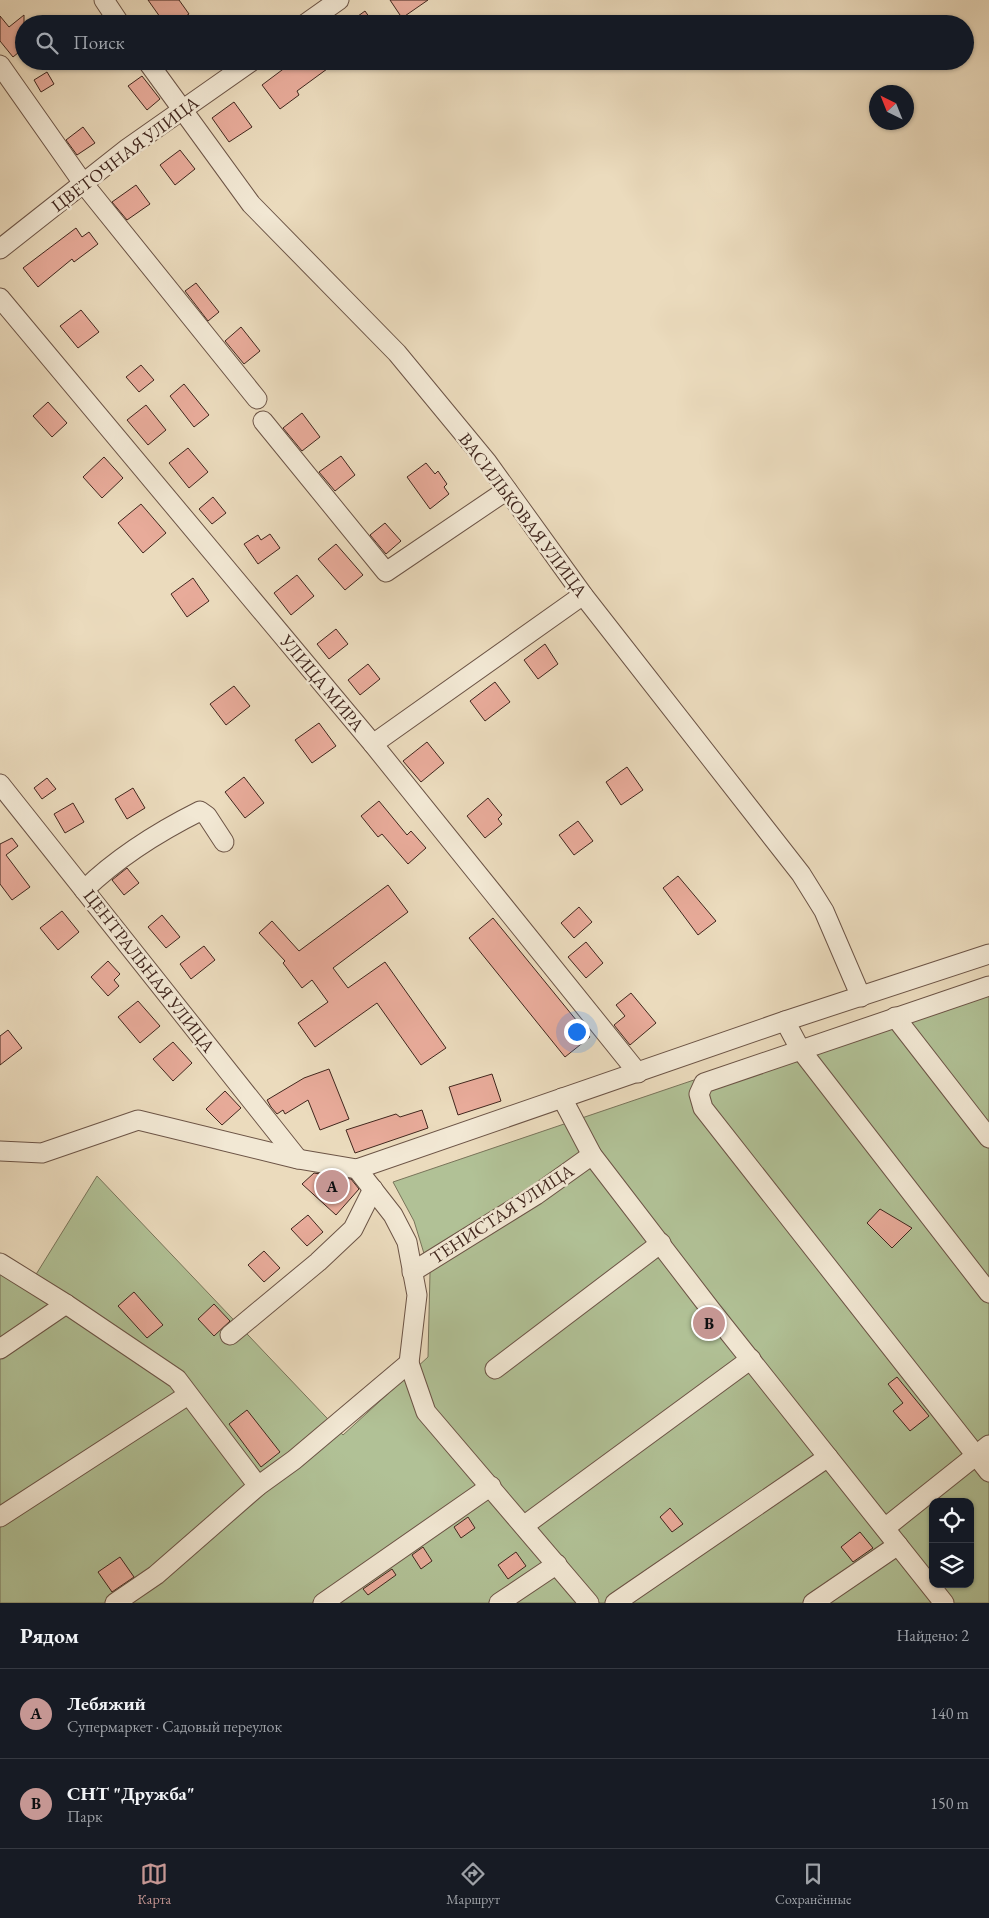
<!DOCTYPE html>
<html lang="ru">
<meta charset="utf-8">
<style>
body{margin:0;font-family:"EB Garamond",serif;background:#20242c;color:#f1f3f6}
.controls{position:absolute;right:15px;bottom:15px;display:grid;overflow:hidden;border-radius:10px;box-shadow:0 1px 4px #0004}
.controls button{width:45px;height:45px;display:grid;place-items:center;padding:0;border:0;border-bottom:1px solid #363941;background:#171b24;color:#f1f3f6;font:25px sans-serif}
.compass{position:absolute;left:869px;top:85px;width:45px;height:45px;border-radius:50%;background:#171b24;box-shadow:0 1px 4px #0004;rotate:317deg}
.you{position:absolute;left:576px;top:1031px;width:18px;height:18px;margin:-12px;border:4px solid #fff;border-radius:50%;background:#1a73e8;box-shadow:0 0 0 8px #1a73e833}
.badge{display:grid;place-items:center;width:32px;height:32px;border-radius:50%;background:#c59692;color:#111;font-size:16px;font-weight:700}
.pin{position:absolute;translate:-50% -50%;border:2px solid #fff;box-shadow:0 1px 5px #0006}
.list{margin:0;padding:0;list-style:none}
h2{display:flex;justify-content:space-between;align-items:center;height:65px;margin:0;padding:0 20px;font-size:21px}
h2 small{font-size:16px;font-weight:400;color:#9ea1a6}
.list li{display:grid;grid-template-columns:32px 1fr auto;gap:15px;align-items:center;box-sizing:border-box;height:90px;padding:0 20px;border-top:1px solid #363941}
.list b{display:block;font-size:19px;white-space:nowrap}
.list p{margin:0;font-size:16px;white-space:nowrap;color:#9ea1a6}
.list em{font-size:16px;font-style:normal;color:#9ea1a6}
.icon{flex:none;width:28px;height:28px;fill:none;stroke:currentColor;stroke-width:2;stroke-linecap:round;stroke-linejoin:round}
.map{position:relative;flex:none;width:989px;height:1603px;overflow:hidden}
.search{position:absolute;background:#171b24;box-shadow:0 1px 4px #0004;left:15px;right:15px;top:15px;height:55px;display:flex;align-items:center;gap:12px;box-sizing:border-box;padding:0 18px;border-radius:28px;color:#9ea1a6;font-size:19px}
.sheet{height:245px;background:#171b24}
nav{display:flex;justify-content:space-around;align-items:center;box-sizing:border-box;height:70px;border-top:1px solid #363941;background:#171b24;font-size:14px;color:#9ea1a6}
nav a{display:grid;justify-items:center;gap:2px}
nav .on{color:#c59692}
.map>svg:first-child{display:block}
.green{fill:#b1c196;stroke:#79745a;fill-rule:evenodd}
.building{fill:#e8ab9a;stroke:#41271e}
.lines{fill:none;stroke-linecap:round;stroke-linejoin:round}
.minor-casing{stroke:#6c5446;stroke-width:21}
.minor{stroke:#f2e8d4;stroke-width:19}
.labels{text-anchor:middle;stroke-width:5;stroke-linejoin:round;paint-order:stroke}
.street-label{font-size:18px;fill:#41271e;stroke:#f2e8d4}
</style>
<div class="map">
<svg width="989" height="1603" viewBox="0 0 989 1603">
<rect width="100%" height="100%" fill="#ebdbbd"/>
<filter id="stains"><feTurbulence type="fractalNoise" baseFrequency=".004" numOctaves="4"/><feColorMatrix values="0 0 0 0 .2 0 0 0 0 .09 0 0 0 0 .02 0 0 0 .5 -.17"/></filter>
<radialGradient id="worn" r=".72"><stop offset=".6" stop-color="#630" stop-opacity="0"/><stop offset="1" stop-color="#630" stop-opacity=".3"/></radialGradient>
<path class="green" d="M989,980V1603H0V1273L27,1289L97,1176L343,1435L428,1357L430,1273L414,1221L393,1182ZM933,1502H970V1584H933Z"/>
<g class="building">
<polygon points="148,0 179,0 189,14 174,24 165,24"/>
<polygon points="390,0 428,0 402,18"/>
<polygon points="365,11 374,24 347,24"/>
<polygon points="24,15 24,48 13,57 0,41 0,16 9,27"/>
<polygon points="294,61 321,61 327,69 297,91 299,95 280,109 262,85"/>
<polygon points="47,72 54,84 41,92 34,80"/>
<polygon points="142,76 160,99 147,110 128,86"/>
<polygon points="234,102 252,127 229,142 212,118"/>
<polygon points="83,127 95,143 77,155 66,140"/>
<polygon points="180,150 195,169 175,185 160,165"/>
<polygon points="136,185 150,204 127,220 112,202"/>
<polygon points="76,228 82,237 89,232 98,244 74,262 72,259 38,287 23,268"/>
<polygon points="196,283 219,312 208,321 185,291"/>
<polygon points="81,310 99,332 78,348 60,326"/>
<polygon points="241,327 260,351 244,364 225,341"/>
<polygon points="141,365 154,380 139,392 126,377"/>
<polygon points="184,384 209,415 194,427 170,396"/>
<polygon points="48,402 67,423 52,437 33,416"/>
<polygon points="146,405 166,430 148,445 127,420"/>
<polygon points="302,413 320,437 302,451 283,428"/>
<polygon points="188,448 208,472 189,488 169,463"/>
<polygon points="341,456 355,475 335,491 319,472"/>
<polygon points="104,457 123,478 102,498 83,477"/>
<polygon points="426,463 435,474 438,471 447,484 444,487 449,494 430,509 407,477"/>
<polygon points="213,497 226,513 212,524 199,509"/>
<polygon points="141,504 166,533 143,553 118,523"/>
<polygon points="385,523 401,541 386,554 370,535"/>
<polygon points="270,534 280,548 258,564 244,544 258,535 261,540"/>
<polygon points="336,544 363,575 345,590 318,559"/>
<polygon points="297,575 314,596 291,615 274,593"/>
<polygon points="193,578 209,601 187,617 171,594"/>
<polygon points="336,629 348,644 329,659 317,644"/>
<polygon points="545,644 558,664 538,679 524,660"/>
<polygon points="368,664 380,679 360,695 348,680"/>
<polygon points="495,682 510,702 485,721 470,701"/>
<polygon points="234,686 250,706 226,725 210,704"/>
<polygon points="319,723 336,746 312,763 295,740"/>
<polygon points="427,742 444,763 421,782 403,761"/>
<polygon points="627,767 643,790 621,805 606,782"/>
<polygon points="244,777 264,803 245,818 225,792"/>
<polygon points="47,778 56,789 42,799 34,788"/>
<polygon points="133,788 145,808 127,819 115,799"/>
<polygon points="488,798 502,815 498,819 502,824 485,838 467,816"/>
<polygon points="379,801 407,835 411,831 426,848 408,864 382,834 378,837 361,816"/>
<polygon points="73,803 84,822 65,833 54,814"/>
<polygon points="578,821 593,841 574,855 559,835"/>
<polygon points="12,838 18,846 6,855 30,887 12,900 0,884 0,844"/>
<polygon points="127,868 139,883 124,895 112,880"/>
<polygon points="678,876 716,921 698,935 663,888"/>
<polygon points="388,885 408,912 333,968 348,988 385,962 446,1048 421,1065 377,1003 315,1047 298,1023 328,1002 312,980 302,988 283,963 285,961 259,933 272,921 299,951"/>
<polygon points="579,907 592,922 574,938 561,923"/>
<polygon points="62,911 79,932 58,950 40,928"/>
<polygon points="162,915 180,937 166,948 148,927"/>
<polygon points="493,918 590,1037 565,1057 469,938"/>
<polygon points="586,942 603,963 586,978 568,957"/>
<polygon points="204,946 215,960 191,979 180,964"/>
<polygon points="108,961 120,974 114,980 119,986 108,996 91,977"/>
<polygon points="631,993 656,1023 630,1045 614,1025 625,1016 616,1005"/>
<polygon points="138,1001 160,1026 140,1043 118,1017"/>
<polygon points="8,1030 22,1048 0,1065 0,1036"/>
<polygon points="173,1042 192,1063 173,1081 153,1059"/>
<polygon points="329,1069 349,1119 320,1130 308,1100 285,1114 283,1110 277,1114 271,1107 267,1100 304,1078"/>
<polygon points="492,1074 501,1101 458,1115 449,1087"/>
<polygon points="225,1091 241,1108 222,1125 206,1109"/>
<polygon points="422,1110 428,1128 355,1153 346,1130 396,1114 400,1117"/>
<polygon points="314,1173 351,1179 359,1189 336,1215 302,1184"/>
<polygon points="880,1209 912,1228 892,1248 867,1223"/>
<polygon points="308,1215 323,1232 307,1246 291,1229"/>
<polygon points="264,1251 280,1268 264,1282 248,1265"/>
<polygon points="134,1292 163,1325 147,1338 118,1306"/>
<polygon points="214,1304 230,1321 214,1336 198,1319"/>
<polygon points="897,1377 929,1416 910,1431 893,1411 903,1403 888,1384"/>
<polygon points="247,1410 280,1452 261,1467 229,1424"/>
<polygon points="670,1508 683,1524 672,1532 660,1517"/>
<polygon points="468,1517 475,1528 461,1538 454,1527"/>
<polygon points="860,1532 873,1548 853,1562 841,1547"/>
<polygon points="423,1547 432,1561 421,1569 412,1555"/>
<polygon points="516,1552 526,1566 508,1579 498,1565"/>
<polygon points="120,1557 134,1577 112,1592 98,1572"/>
<polygon points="392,1569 396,1575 368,1595 363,1589"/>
</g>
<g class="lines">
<g class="minor-casing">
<g id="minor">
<polyline points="104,0 120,24"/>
<polyline points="305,24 339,0"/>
<polyline points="147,61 251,204 397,353 487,462 583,595 801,874 824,911 861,997"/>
<polyline points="0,65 83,183 257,399"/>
<polyline points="0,249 128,148 252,61"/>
<polyline points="0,298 373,744 638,1073"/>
<polyline points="263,421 386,572 507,490"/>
<polyline points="373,744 583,595"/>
<polyline points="0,784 298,1159"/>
<path d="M84,890C118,857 158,832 200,811L207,816L224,842"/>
<polyline points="989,986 704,1083 699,1094 703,1108 989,1472"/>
<polyline points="895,1017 989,1138"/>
<polyline points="785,1021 800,1049 989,1293"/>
<polyline points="562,1098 592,1155 711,1310 944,1603"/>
<polyline points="0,1151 42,1153 138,1120 298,1159 357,1169 785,1021 989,954"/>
<polyline points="0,1263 66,1304 177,1379 258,1486"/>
<polyline points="412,1272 536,1195 592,1155"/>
<polyline points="230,1335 318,1262 353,1229 373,1189"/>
<polyline points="0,1349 66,1304"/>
<polyline points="409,1363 426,1412 589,1603"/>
<polyline points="495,1369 661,1243"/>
<polyline points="0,1517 188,1395"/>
<polyline points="525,1525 751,1359"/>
<polyline points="885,1528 989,1445"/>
<polyline points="115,1603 156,1575 258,1486 294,1460 409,1363 417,1295 407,1242 393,1215 357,1169"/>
<polyline points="323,1603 491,1486"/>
<polyline points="499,1603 557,1564"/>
<polyline points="615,1603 828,1457"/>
<polyline points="813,1603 898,1545"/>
</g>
</g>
<use href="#minor" class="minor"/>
</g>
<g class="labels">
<g class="street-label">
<text transform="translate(125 154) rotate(-37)" y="6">ЦВЕТОЧНАЯ УЛИЦА</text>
<text transform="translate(523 515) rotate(53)" y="6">ВАСИЛЬКОВАЯ УЛИЦА</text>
<text transform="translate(322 683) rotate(50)" y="6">УЛИЦА МИРА</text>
<text transform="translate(149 971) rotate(52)" y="6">ЦЕНТРАЛЬНАЯ УЛИЦА</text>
<text transform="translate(502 1214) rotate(-33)" y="6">ТЕНИСТАЯ УЛИЦА</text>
</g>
</g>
<rect width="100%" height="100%" filter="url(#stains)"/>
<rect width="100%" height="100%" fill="url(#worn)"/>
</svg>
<div class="controls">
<button><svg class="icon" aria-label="locate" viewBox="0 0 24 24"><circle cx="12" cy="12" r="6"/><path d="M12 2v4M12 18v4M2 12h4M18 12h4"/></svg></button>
<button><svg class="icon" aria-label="layers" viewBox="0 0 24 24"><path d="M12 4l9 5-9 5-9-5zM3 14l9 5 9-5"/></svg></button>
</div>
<svg class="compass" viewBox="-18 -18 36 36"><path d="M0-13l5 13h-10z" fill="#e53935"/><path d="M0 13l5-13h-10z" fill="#9ea1a6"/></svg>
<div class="you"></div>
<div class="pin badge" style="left:332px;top:1186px">A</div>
<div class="pin badge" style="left:709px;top:1323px">B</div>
<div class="search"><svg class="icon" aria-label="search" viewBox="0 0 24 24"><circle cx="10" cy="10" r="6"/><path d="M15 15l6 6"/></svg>Поиск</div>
</div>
<section class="sheet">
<h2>Рядом<small>Найдено: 2</small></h2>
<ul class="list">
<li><span class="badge">A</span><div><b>Лебяжий</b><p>Супермаркет · Садовый переулок</p></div><em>140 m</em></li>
<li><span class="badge">B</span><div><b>СНТ &quot;Дружба&quot;</b><p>Парк</p></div><em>150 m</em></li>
</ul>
</section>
<nav>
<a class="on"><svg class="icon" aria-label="map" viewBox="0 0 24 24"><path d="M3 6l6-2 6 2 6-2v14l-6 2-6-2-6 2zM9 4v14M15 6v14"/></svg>Карта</a>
<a><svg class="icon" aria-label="directions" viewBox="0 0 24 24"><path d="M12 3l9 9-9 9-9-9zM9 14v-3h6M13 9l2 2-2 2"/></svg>Маршрут</a>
<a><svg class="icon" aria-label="saved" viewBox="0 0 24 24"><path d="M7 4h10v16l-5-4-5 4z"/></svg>Сохранённые</a>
</nav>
